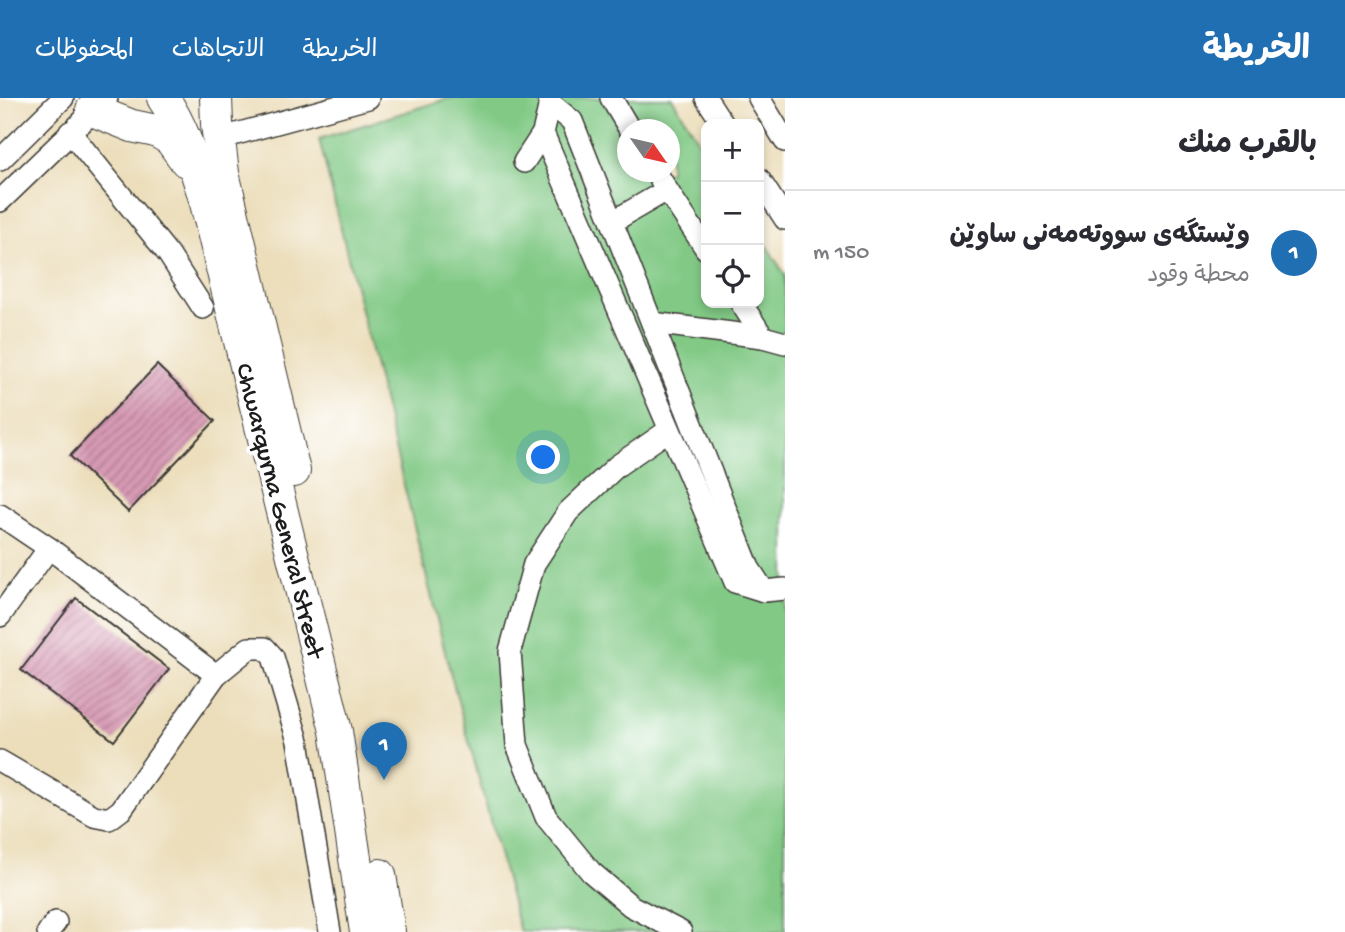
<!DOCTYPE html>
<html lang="ar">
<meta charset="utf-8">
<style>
body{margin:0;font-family:"Gochi Hand","Playpen Sans Arabic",sans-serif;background:#f2f2f3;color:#2b2b33;direction:rtl}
.controls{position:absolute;right:21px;top:21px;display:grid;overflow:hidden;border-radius:14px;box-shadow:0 4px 10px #0003}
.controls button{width:63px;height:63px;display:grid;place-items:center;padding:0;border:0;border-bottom:2px solid #e1e1e2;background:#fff;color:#2b2b33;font:35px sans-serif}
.compass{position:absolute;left:617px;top:21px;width:63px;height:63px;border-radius:50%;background:#fff;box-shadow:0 4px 10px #0003;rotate:124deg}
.you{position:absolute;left:544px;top:360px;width:24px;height:24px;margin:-18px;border:5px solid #fff;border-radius:50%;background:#1a73e8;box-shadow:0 0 0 10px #1a73e833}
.badge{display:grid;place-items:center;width:46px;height:46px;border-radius:50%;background:#1f6fb2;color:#fff;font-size:23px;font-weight:700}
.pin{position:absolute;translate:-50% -58px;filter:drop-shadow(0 2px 4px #0008)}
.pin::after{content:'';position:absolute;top:37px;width:24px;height:21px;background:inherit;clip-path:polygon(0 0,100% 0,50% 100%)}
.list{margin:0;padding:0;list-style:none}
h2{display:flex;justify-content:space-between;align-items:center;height:91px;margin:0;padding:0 28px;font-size:30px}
h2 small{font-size:23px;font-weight:400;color:#7c7c81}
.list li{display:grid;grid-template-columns:46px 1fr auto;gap:21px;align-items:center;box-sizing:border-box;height:126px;padding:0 28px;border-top:2px solid #e1e1e2}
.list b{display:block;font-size:26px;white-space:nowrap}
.list p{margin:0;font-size:23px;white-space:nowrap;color:#7c7c81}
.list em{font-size:23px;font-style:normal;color:#7c7c81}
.icon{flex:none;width:38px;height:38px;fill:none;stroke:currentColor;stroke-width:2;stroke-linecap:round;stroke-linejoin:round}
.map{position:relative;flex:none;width:785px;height:834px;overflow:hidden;direction:ltr}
header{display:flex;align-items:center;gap:42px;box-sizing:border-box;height:98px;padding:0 35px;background:#1f6fb2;color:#fff}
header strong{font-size:33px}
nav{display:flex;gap:38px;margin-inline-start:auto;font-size:24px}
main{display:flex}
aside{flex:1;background:#fff}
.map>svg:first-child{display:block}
.green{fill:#81c985;stroke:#4e7250;stroke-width:2;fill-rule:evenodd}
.building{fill:url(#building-hatch)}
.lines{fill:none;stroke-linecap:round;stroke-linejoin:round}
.minor-casing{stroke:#3b3934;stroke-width:24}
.highway-casing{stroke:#3b3934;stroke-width:34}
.minor{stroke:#fff;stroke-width:21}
.highway{stroke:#fff;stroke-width:32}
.labels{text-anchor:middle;stroke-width:7;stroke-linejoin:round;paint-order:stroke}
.street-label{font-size:26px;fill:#1c1c1c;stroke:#fff}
</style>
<header>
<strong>الخريطة</strong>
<nav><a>الخريطة</a><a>الاتجاهات</a><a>المحفوظات</a></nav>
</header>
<main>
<aside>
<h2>بالقرب منك<small></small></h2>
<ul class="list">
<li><span class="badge">1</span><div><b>وێستگەی سووتەمەنی ساوێن</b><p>محطة وقود</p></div><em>150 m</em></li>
</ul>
</aside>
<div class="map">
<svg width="785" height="834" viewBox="0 0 785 834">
<defs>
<pattern id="building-hatch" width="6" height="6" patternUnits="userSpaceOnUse" patternTransform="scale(1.75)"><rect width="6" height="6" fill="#d79ab4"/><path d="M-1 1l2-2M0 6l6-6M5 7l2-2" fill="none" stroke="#ae7d92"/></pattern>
</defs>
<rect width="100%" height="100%" fill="#fff"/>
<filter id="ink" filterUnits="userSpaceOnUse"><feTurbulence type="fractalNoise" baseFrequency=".0143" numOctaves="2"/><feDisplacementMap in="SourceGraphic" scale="14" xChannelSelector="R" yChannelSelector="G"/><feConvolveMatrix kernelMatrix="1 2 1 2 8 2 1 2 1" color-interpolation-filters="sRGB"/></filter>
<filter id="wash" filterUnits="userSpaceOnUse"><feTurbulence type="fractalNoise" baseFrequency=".00686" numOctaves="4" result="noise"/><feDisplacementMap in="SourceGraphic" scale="28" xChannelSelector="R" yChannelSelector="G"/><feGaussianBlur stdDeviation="1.57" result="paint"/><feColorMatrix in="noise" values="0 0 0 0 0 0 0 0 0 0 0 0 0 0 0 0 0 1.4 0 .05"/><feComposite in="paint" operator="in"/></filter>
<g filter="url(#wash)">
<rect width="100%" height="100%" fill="#ecdebb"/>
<path class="green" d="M450,0H672L706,54V205H759V136L785,177V834H520L446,558L319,41ZM628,32H670V74H628Z"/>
<g id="blocks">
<g class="building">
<polygon points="157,267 215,323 128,414 70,358"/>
<polygon points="76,500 169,571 114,643 21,572"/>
</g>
</g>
</g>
<g filter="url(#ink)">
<use href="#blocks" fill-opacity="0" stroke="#3b3934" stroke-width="2"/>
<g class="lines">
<g class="minor-casing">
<g id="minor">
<polyline points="548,0 550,5 572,23 749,470 764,493"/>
<polyline points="611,0 630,32"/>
<polyline points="706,0 723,26"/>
<polyline points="759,0 785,43"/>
<polyline points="550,5 543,35 735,484 764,493 785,491"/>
<polyline points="70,34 169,157 203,210"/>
<polyline points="218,41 368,0"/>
<polyline points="0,62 63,0"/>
<polyline points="524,64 543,35"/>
<polyline points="759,81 785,121"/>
<polyline points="667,92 706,151"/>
<polyline points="0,103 107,0"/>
<polyline points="612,124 667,92 656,74"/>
<polyline points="741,205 763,239"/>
<polyline points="652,225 763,239 785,245"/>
<polyline points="669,332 617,368 568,414 534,466 510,553 517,647 546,719 591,774 631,808 681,834"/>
<polyline points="0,417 49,450 216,577"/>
<polyline points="0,518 49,450"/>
<polyline points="0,663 94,718 109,721 121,712 216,577 249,550 265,550 273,559 298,643 330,834"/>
<polyline points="48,834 56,824"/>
</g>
</g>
<g class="highway-casing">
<g id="highway">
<path d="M163,0C184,30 194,66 205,101L336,633L366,834"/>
<polyline points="216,0 217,26 223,75 294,373"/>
<polyline points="92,12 132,28 156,33 170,41 186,63"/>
<polyline points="380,777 389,834"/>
</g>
</g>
<use href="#minor" class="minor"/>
<use href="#highway" class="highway"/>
</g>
</g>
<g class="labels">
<g class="street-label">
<text transform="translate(282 412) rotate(76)" y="9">Chwarqurna General Street</text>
</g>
</g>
</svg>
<div class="controls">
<button>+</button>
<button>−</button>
<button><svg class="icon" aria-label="locate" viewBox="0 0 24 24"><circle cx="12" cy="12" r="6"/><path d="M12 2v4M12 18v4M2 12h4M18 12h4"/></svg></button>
</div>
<svg class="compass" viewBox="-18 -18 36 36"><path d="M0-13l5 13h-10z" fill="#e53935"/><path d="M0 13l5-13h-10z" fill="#7c7c81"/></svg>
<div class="you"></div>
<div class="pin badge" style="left:384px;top:682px">1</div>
</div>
</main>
